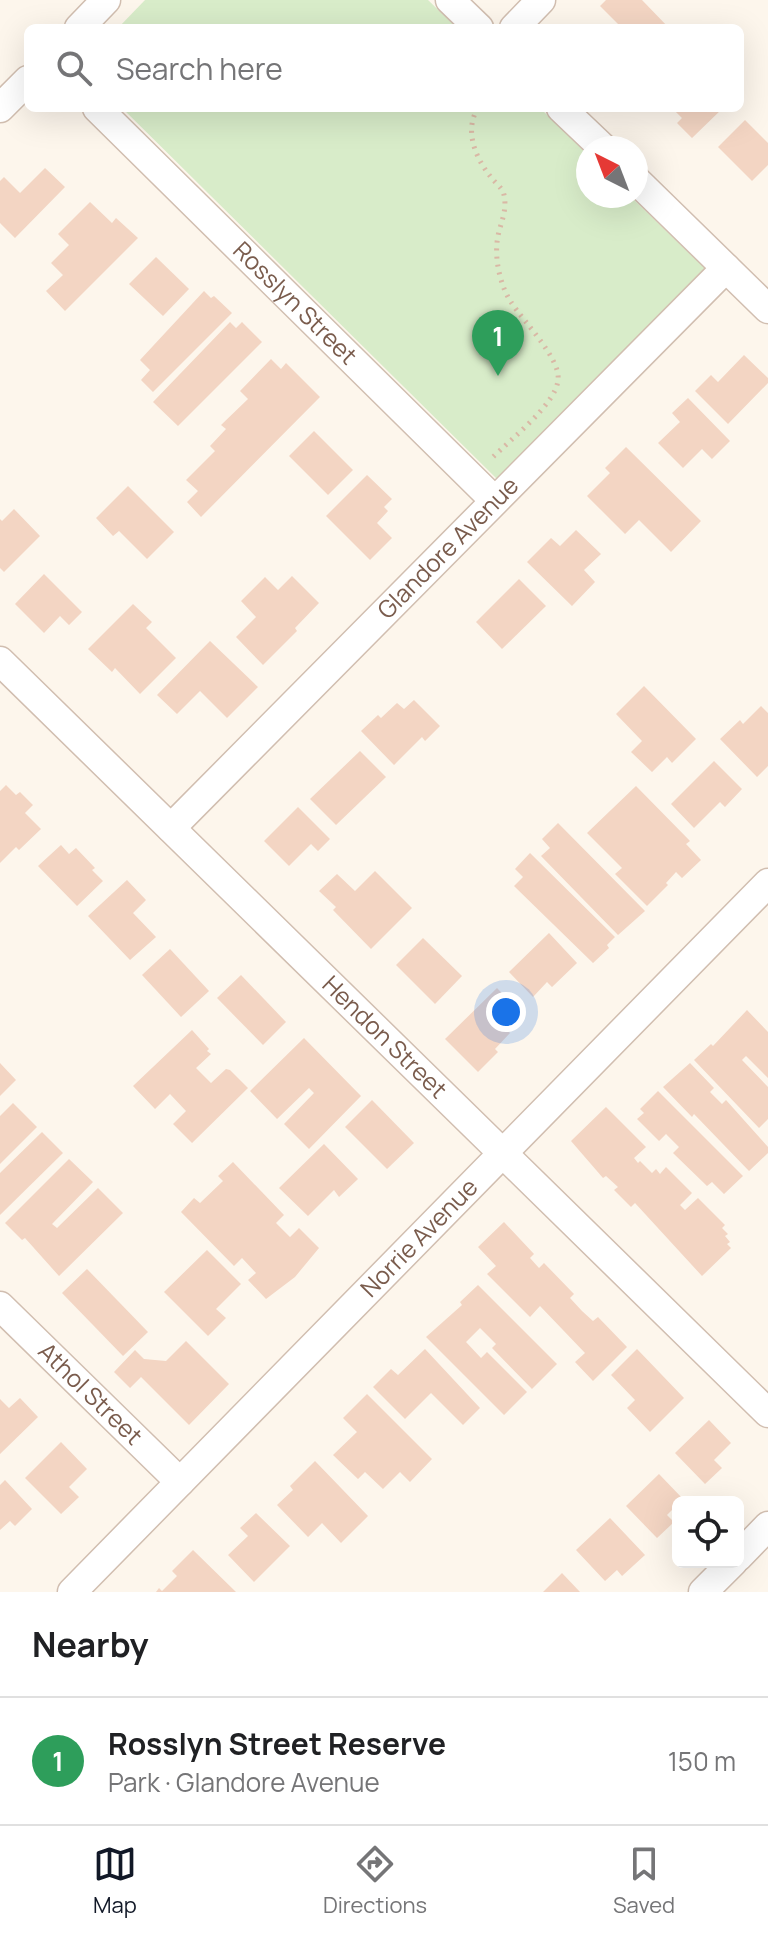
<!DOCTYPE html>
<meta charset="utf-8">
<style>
body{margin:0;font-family:Manrope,sans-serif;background:#f2f2f2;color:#202124}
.controls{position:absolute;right:24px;bottom:24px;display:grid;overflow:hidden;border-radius:12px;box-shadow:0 8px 32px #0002}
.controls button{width:72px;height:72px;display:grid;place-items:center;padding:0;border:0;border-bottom:2px solid #e0e0e0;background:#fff;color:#202124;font:40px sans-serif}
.compass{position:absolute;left:576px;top:136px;width:72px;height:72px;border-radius:50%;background:#fff;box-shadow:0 8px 32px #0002;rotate:318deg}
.you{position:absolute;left:506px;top:1012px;width:28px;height:28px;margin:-20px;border:6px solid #fff;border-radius:50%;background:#1a73e8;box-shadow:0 0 0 12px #1a73e833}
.badge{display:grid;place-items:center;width:52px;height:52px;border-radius:50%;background:#111827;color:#fff;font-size:26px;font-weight:700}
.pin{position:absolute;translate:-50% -66px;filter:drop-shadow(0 2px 4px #0008)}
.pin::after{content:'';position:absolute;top:42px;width:28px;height:24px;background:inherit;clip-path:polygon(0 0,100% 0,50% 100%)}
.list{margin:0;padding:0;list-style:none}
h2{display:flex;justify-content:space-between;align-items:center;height:104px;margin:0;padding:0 32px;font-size:34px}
h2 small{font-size:26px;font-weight:400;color:#757577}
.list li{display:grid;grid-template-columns:52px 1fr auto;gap:24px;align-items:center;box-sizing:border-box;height:128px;padding:0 32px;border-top:2px solid #e0e0e0}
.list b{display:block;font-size:30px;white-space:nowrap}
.list p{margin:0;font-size:26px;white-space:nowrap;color:#757577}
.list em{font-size:26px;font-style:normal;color:#757577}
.icon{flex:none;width:44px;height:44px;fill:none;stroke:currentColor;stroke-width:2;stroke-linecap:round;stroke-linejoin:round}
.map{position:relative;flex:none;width:768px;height:1592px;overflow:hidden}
.search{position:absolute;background:#fff;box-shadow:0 8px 32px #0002;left:24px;right:24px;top:24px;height:88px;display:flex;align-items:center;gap:20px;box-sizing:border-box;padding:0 28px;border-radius:12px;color:#757577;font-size:30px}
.sheet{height:232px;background:#fff}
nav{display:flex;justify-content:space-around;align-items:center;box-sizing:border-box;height:112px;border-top:2px solid #e0e0e0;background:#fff;font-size:22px;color:#757577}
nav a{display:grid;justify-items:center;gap:4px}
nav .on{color:#111827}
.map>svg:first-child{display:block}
.green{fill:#d8ecc9}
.building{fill:#f3d5c3}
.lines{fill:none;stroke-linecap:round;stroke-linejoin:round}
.street-casing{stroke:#d1beb0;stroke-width:31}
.path{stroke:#d9b8a5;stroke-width:5;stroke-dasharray:2 6;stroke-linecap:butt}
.street{stroke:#fff;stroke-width:28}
.labels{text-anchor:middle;stroke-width:6;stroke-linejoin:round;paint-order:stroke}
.street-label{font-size:24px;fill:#7a5c4d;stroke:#fffaf3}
</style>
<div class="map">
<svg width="768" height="1592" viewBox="0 0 768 1592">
<rect width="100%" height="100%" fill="#fdf6ec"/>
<g class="green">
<polygon points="145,0 428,0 457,28 118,28"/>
<polygon points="122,108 540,108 588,155 588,196 630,196 709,272 498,480"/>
</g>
<g class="building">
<polygon points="606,0 642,0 669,28 618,28 620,26 600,6"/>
<polygon points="672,108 723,108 692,138 677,123 682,118"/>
<polygon points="745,120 768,143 768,165 752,181 718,147"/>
<polygon points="45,168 65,187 15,238 0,223 0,181 4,177 20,193"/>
<polygon points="90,202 112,223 116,218 138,238 65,311 46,291 63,275 51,263 69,245 58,234"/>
<polygon points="156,257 189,289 163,316 129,284"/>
<polygon points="204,291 211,298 214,296 232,313 153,392 141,380 150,370 140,360"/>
<polygon points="230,322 236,328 242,322 262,342 178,426 153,402"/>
<polygon points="744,355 768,378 768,383 728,424 695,391 711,375 718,382"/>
<polygon points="271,359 281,369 286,363 320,397 201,517 187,502 198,491 186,480 215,451 210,446 226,429 221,425 248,399 240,391"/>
<polygon points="688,398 730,441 712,459 702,449 683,468 658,443 680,422 672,413"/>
<polygon points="314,431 353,470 328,495 289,456"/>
<polygon points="626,447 701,521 671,552 639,520 625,534 587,496 610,473 605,468"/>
<polygon points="367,475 392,499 384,507 388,511 377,523 392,538 370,560 326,516"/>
<polygon points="128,486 174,532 147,559 119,531 113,536 96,518"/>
<polygon points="14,509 40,536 4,572 0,568 0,519 2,521"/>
<polygon points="576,530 601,554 584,570 595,582 572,606 527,562 551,538 560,546"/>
<polygon points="44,574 82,612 69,625 60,616 44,633 15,604"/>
<polygon points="292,576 319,603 295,628 297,631 263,665 236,637 256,617 241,601 265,577 278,590"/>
<polygon points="519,579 546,606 502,649 476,622"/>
<polygon points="133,604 152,622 146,628 176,658 140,694 115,668 112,672 88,649"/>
<polygon points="210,641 258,687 227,718 200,691 177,714 157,695"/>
<polygon points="644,686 696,739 672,763 667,757 652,772 631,752 642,741 616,714"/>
<polygon points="414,700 440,726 425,741 422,737 394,765 361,731 378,715 381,718 397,703 404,709"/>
<polygon points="761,706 768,713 768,766 757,777 720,739 740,720 743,724"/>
<polygon points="360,751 386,777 336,825 310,799"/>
<polygon points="714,761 742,789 725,807 720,802 694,828 671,804"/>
<polygon points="6,785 16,795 20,792 33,805 25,813 41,829 19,850 16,847 0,863 0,791"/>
<polygon points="636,786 690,841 686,844 701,860 682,878 676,872 666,883 668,885 647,906 615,874 622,868 587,833"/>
<polygon points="298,807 330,839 318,851 311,844 289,866 264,841"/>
<polygon points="558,823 645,911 618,935 541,856 550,848 542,839"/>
<polygon points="61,845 69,854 76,848 95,868 92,870 103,881 77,906 38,866"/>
<polygon points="530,853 615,937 607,945 609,948 593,963 514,886 523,877 515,869"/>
<polygon points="375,871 412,908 371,949 333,910 336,907 319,891 337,874 355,891"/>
<polygon points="127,880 146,900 133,913 156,937 130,960 88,916"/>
<polygon points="549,933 577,963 552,987 547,982 533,997 509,972"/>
<polygon points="423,938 462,976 435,1004 396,965"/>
<polygon points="170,949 209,991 181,1017 142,975"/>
<polygon points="241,975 286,1022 263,1045 217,998"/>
<polygon points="497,988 522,1014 506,1029 510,1033 495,1049 498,1052 478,1072 445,1039"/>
<polygon points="747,1010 768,1032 768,1078 746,1056 742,1060 768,1087 768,1119 759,1128 694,1060 711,1044 713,1046"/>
<polygon points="192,1030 209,1049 207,1051 211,1054 196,1068 211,1083 226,1069 230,1070 248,1088 192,1143 173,1124 186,1111 170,1094 155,1109 133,1086"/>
<polygon points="304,1038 361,1096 309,1149 284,1124 314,1093 309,1088 277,1119 250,1091"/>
<polygon points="0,1063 16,1080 0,1096"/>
<polygon points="690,1063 714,1088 710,1092 722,1104 726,1100 768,1147 768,1153 749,1171 694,1114 692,1117 663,1087"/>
<polygon points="658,1091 743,1176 724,1194 712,1182 707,1186 673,1153 679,1147 666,1134 659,1141 637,1119 644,1113 640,1109"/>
<polygon points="372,1100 414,1143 387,1169 345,1127"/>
<polygon points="13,1103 37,1127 0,1164 0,1116"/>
<polygon points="606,1107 646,1147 634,1158 638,1163 640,1161 652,1173 656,1169 660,1174 666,1167 692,1193 680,1205 685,1210 698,1198 725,1225 722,1228 728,1234 725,1236 730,1242 727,1244 731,1248 702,1276 635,1203 631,1207 614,1190 618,1187 606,1176 603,1178 571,1141"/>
<polygon points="42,1132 63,1153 0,1215 0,1173"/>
<polygon points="324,1144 358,1179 339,1197 334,1190 308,1216 279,1188"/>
<polygon points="69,1159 93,1182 52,1224 57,1228 98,1188 123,1213 59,1276 25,1238 22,1240 5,1223"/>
<polygon points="233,1162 284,1215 276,1223 290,1237 299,1228 319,1248 295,1277 266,1299 248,1280 256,1273 242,1258 234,1266 181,1212 194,1198 200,1203 223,1181 218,1176"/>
<polygon points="504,1222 534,1254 530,1258 539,1268 544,1263 574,1294 570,1298 582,1311 593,1321 598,1317 627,1347 593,1381 575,1362 585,1353 540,1306 530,1317 487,1274 496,1266 478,1247"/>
<polygon points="207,1250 241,1284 216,1309 226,1318 208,1336 164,1292"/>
<polygon points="87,1269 148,1332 123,1356 62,1293"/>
<polygon points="478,1285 557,1364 532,1389 492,1348 496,1344 480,1328 466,1342 481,1358 487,1352 527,1392 504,1415 426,1337 462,1305 460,1302"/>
<polygon points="186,1341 229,1384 189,1425 141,1377 130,1388 114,1372 135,1350 144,1359 166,1361"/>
<polygon points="425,1349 480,1408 463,1425 431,1393 405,1419 373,1387 391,1369 398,1375"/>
<polygon points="637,1349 684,1398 650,1432 627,1408 635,1400 611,1375"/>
<polygon points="367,1394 432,1459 410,1482 400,1472 383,1489 365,1472 358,1479 333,1455 357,1432 343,1418"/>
<polygon points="20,1398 38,1417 0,1454 0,1399 9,1408"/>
<polygon points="709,1420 731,1443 714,1460 722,1468 705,1484 675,1453"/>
<polygon points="61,1442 87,1469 69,1487 79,1497 61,1514 25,1478"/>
<polygon points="315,1461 368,1516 341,1543 322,1523 308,1537 277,1505 293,1490 290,1486"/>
<polygon points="659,1474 683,1499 667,1515 674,1522 657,1538 626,1506"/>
<polygon points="5,1480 32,1509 15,1526 10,1521 0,1530 0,1485"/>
<polygon points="256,1513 290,1546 254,1582 228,1555 248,1536 240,1528"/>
<polygon points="610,1518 645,1555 622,1576 617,1570 605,1581 576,1550"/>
<polygon points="193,1550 236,1592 156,1592 159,1588 162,1591 177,1576 172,1571"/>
<polygon points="562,1573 580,1592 543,1592"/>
</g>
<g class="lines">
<g class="street-casing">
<g id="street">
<polyline points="450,0 479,28"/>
<polyline points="79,28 106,0"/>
<polyline points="514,28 541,0"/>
<polyline points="0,108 28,80"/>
<path id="s1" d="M97,108L494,500"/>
<polyline points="561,108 603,148"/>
<polyline points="636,180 768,309"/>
<path id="s2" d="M0,661L768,1413"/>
<path id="s3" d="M171,828L726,268"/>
<path id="s4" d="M0,1306L180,1482"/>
<polyline points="738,1557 768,1526"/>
<path id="s5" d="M72,1592L768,883"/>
<polyline points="703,1592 733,1562"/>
</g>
</g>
<path class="path" d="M478,108C464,130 475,157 490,176C494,182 503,188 504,195C508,213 498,227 497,243C495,262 501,287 511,302C523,321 561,359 558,380C556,404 510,440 492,458"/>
<use href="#street" class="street"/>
</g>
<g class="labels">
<g class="street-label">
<text dy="8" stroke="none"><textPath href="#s1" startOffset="278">Rosslyn Street</textPath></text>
<text dy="8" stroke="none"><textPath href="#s3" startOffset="394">Glandore Avenue</textPath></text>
<text dy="8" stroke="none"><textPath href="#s2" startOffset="538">Hendon Street</textPath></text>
<text dy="8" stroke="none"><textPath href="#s5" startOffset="496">Norrie Avenue</textPath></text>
<text dy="8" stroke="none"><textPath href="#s4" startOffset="126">Athol Street</textPath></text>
</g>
</g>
</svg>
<div class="controls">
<button><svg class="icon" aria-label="locate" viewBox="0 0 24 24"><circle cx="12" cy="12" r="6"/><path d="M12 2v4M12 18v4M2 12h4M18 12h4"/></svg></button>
</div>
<svg class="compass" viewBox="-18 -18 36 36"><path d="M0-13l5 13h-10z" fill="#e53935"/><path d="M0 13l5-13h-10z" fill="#757577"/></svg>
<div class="you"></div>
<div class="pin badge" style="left:498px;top:376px;background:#2e9e5b">1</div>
<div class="search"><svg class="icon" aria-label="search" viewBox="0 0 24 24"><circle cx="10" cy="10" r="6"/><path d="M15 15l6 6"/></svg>Search here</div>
</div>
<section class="sheet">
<h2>Nearby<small></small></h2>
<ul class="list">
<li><span class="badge" style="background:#2e9e5b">1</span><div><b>Rosslyn Street Reserve</b><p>Park · Glandore Avenue</p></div><em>150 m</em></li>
</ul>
</section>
<nav>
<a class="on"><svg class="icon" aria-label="map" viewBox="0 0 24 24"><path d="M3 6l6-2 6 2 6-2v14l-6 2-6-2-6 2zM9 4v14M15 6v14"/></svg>Map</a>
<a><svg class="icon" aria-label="directions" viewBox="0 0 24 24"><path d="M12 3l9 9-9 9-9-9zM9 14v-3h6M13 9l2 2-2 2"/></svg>Directions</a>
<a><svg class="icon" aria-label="saved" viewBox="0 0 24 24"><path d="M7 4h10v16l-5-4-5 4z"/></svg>Saved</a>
</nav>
